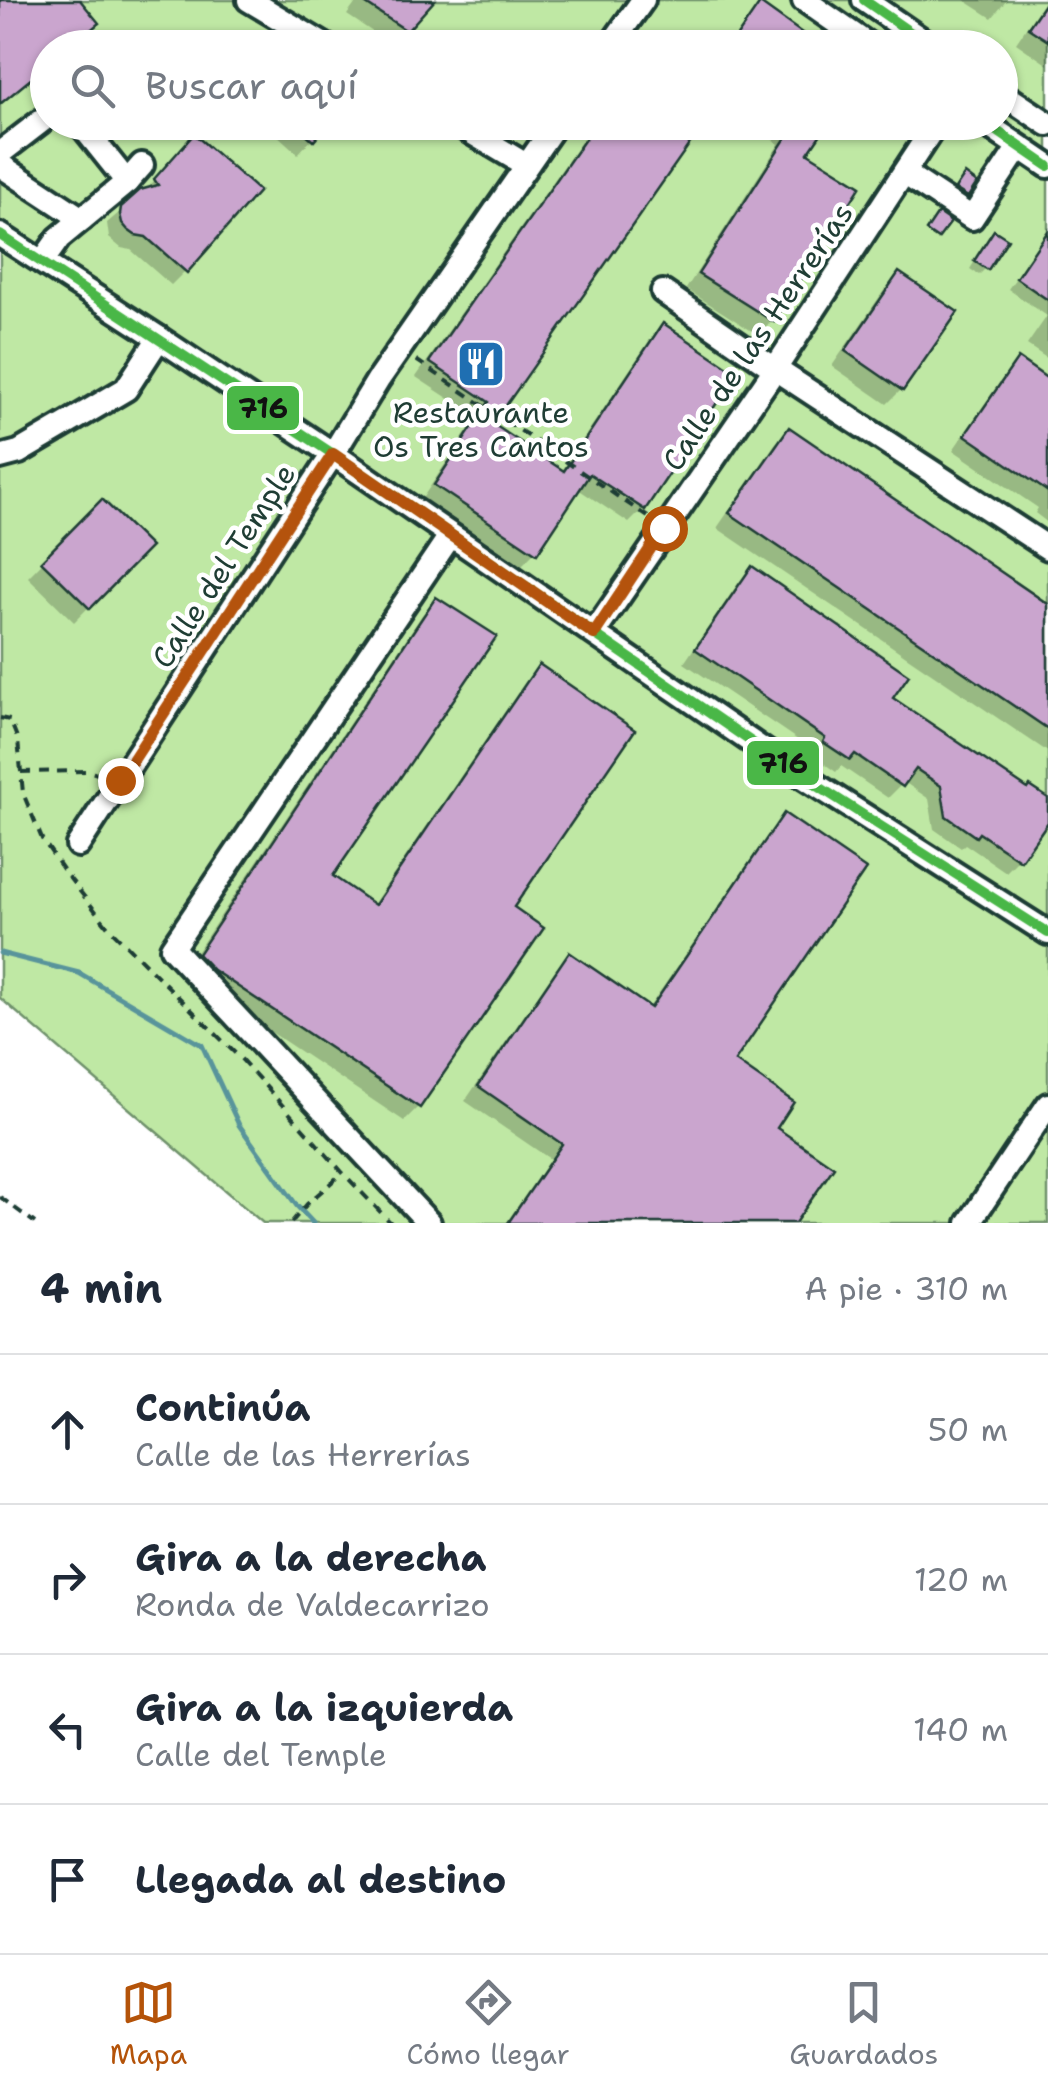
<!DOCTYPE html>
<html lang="es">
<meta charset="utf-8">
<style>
body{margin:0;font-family:"Shantell Sans",sans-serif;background:#f6f6f7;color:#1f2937}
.stop{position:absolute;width:30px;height:30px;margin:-22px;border:8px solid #b45309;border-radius:50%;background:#fff}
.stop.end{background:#b45309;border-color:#fff;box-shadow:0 2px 10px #0008}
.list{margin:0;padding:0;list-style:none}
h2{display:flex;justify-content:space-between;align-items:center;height:130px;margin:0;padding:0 40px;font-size:42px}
h2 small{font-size:32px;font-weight:400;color:#747a83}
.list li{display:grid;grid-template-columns:65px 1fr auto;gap:30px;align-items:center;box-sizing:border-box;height:150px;padding:0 40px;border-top:2px solid #e0e1e3}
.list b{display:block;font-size:38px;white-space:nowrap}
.list p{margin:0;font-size:32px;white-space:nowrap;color:#747a83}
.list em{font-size:32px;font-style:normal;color:#747a83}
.icon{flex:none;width:55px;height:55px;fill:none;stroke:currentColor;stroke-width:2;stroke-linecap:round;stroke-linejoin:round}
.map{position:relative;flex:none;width:1048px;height:1223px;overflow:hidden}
.search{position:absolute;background:#fff;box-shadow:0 2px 8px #0004;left:30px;right:30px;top:30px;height:110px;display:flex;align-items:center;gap:25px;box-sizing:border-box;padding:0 35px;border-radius:55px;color:#747a83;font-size:38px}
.sheet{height:730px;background:#fff}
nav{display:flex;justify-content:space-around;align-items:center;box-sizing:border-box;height:140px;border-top:2px solid #e0e1e3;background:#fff;font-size:28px;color:#747a83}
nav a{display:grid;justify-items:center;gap:5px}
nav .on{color:#b45309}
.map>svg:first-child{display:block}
.green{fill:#bfe8a4;stroke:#6f926c;stroke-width:2.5;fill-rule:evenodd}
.shadow{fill:#0003}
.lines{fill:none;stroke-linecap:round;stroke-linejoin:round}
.stream{stroke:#59949b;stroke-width:5}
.building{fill:#caa5ce;stroke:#1f3d34;stroke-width:2.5}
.minor-casing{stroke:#1f3d34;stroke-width:30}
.path{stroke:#1f3d34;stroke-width:4;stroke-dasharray:10 8;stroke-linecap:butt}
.minor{stroke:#fff;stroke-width:22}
.bus-1-casing{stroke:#fff;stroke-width:18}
.bus-1{stroke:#4ab747;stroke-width:10}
.route{stroke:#b45309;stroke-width:12}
.labels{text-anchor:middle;stroke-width:9;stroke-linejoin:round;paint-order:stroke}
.street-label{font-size:30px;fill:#1f3d34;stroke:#fff}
.poi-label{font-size:30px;fill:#1f3d34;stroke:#fff}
.line-badge{stroke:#fff;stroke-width:4}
.pale-badge-label{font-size:28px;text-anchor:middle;font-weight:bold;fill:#111}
</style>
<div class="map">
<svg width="1048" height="1223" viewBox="0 0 1048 1223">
<rect width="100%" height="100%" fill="#fff"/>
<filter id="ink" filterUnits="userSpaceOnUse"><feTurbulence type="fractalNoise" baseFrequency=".01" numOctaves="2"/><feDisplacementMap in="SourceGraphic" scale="20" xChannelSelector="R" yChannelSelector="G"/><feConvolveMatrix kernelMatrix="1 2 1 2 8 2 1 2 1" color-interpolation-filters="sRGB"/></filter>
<g filter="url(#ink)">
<path class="green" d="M0,0H1048V1223H263L0,998ZM48,48H1000V122H48Z"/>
<g class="shadow">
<polygon points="358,0 432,0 391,44 347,15"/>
<polygon points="964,0 1007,0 992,18"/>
<polygon points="1045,0 1048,0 1048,65 1016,43"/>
<polygon points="263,122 327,122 298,154"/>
<polygon points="595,122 702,122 489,424 561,472 649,341 663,326 643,509 629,523 578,489 535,552 521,566 421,500 477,417 416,377"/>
<polygon points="747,122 826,122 805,153 858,187 772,321 758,335 686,289 779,144"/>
<polygon points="180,152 185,271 171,285 131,250 121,248 109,238 107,223 145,191"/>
<polygon points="1048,233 1048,359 1027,345 1047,316 1008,289"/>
<polygon points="988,240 986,268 979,275 970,269"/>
<polygon points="899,275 901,390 887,404 832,366 885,289"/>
<polygon points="1018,361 1048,382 1048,523 1035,513 1038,508 953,450 1004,376"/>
<polygon points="789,430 1048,607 1048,752 717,528 775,444"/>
<polygon points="102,502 148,547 74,622 28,577"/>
<polygon points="752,569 890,698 1027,792 1048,802 1048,817 1019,859 1006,872 965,844 961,848 934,829 929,799 904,782 888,798 841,766 836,772 812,755 814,751 684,663 739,582"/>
<polygon points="437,601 329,877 372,906 525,682 539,668 510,908 418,1107 404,1121 198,983 185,969 422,615"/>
<polygon points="785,816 731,1062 773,1128 830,1167 792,1223 506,1223 550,1159 465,1101 556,969 570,955 648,1009 771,830"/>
</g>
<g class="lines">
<polyline class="stream" points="0,953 79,973 202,1045 239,1125 297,1206 313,1223"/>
</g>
<g class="building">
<polygon points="0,0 80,0 99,23 69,48 48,48 48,65 0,104"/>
<polygon points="360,0 435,0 407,31"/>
<polygon points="1047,0 1048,0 1048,41 1028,28"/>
<polygon points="760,3 823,48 729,48"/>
<polygon points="293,122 330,122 314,141"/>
<polygon points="597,122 705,122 493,424 564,471 663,323 737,373 645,510 590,474 537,554 434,485 489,402 429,362"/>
<polygon points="796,122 829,122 808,153 861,186 774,322 698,274"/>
<polygon points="194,134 259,191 187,273 146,237 135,235 128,230 122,223 120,214 121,207 140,190 158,185 154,179"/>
<polygon points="965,174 977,183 968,197 955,189"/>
<polygon points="938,213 951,222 938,239 926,231"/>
<polygon points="994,230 1008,239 988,270 974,261"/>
<polygon points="1048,231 1048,300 1016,278"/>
<polygon points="899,272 958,312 903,391 845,351"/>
<polygon points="1018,358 1048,379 1048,492 965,435"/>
<polygon points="789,427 1048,604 1048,729 729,513"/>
<polygon points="102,499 151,547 90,609 41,561"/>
<polygon points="752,566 909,675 893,698 1028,789 1030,786 1048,798 1048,822 1021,861 979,833 976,837 946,816 941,786 916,769 903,787 855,754 850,760 823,742 825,738 695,649"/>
<polygon points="436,597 497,636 333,876 375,905 539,664 635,730 514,907 544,928 420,1108 213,970 198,954"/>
<polygon points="784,813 866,869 735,1061 794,1102 777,1128 834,1167 795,1223 508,1223 562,1144 478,1086 569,952 651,1008"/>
</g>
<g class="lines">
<g class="minor-casing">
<g id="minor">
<polyline points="249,0 329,48"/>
<polyline points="804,0 873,48"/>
<polyline points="864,0 934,48"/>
<polyline points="609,48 643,0"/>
<polyline points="1000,92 1048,124"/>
<polyline points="79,122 127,182"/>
<polyline points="454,122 526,165"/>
<polyline points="983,122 1048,166"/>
<polyline points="0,153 48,116"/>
<polyline points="0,165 82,219"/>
<polyline points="904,173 972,218 1019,147"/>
<polyline points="0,235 159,338 333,454 788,767 1048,933"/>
<polyline points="42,262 59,238 127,182 142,165"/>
<polyline points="663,292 775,369 1048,548"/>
<polyline points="0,457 19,452 126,389 159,338"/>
<polyline points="594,633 775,369 937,122"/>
<polyline points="78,845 333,454 378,380 557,122"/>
<polyline points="429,1223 172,948 450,536"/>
<polyline points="969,1223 1048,1105"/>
</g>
</g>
<g class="path">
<polyline points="416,360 648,517"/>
<polyline points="0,718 10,720 18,740 23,793 42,839 67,875 109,928 242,1060 343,1173 391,1223"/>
<polyline points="21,772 87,771 101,775"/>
<polyline points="0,1197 35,1223"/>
<polyline points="291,1223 307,1204 341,1174"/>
</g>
<use href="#minor" class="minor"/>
<g class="bus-1-casing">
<g id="bus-1">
<polyline points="864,0 933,48"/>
<polyline points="984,122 1048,166"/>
<polyline points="0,235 333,454 788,767 1048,933"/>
</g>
</g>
<use href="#bus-1" class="bus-1"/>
</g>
</g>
<g class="lines" filter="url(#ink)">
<polyline class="route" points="120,780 333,454 594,634 664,528"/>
</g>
<defs>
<g id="restaurant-square" transform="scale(2.5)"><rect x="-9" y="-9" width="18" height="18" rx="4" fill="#1f6fb2" stroke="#fff"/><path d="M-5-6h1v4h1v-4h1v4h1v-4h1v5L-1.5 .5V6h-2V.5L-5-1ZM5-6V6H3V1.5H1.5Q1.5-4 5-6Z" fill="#fff"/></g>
</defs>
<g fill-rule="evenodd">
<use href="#restaurant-square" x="481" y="364"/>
</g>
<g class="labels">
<g class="street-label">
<text transform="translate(758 337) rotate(-56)" y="10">Calle de las Herrerías</text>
<text transform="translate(224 566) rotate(-57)" y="10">Calle del Temple</text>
</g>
<g class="poi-label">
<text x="481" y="423">Restaurante<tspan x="481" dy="34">Os Tres Cantos</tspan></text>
</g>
</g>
<g class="line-badge">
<rect x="225" y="384" width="76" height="48" rx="10" fill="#4ab747"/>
<rect x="745" y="739" width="76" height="48" rx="10" fill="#4ab747"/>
</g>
<g class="pale-badge-label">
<text x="263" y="418">716</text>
<text x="783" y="773">716</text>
</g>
</svg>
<div class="stop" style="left:664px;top:528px"></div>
<div class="stop end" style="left:120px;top:780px"></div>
<div class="search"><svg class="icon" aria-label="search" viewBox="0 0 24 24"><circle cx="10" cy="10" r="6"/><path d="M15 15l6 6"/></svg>Buscar aquí</div>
</div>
<section class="sheet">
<h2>4 min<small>A pie · 310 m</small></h2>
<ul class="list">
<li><svg class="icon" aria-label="ahead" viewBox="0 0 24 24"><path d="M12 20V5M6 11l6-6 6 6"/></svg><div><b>Continúa</b><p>Calle de las Herrerías</p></div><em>50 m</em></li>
<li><svg class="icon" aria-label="right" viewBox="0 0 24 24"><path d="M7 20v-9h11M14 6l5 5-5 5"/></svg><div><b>Gira a la derecha</b><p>Ronda de Valdecarrizo</p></div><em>120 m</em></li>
<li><svg class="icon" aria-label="left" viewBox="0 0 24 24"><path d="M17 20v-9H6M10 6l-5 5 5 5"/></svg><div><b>Gira a la izquierda</b><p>Calle del Temple</p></div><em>140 m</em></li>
<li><svg class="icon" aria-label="arrive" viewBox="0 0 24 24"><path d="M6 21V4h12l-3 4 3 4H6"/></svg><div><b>Llegada al destino</b></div></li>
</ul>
</section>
<nav>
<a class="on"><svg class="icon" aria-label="map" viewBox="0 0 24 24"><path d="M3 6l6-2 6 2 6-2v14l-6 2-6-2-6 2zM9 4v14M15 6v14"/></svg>Mapa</a>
<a><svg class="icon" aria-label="directions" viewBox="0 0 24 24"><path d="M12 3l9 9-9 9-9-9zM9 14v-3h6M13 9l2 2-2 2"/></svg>Cómo llegar</a>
<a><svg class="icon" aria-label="saved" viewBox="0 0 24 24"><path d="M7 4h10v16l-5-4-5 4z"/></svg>Guardados</a>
</nav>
